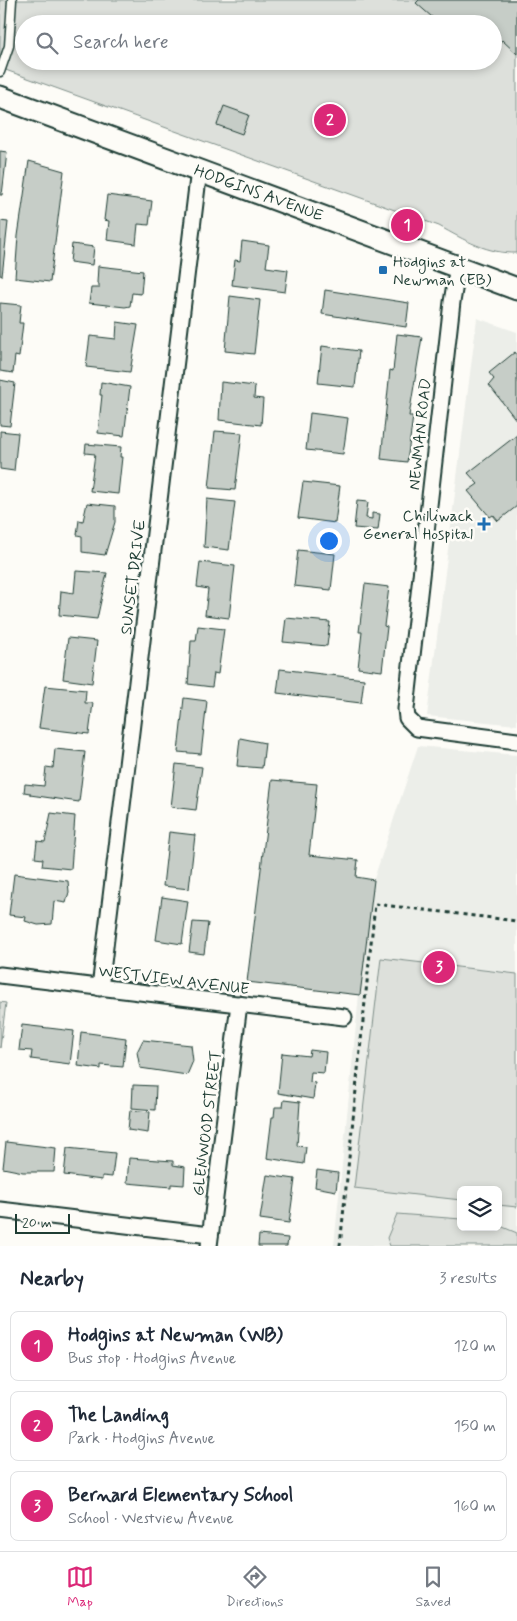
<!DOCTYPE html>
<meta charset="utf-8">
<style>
body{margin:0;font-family:Mynerve,sans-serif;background:#f6f6f7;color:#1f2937}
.controls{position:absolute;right:15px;bottom:15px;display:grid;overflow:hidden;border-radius:8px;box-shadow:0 2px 8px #0003}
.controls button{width:45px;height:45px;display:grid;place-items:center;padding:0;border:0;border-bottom:1px solid #e0e1e3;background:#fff;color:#1f2937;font:25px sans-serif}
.scale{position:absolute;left:15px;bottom:12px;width:55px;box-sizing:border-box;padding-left:5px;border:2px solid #1f3d34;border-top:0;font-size:14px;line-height:18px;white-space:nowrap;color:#1f3d34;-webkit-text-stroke:4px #fdfcf7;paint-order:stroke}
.you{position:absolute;left:328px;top:540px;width:18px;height:18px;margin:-12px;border:4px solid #fff;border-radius:50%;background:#1a73e8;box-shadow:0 0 0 8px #1a73e833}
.badge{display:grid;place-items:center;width:32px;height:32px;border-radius:50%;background:#db2777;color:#fff;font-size:16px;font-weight:700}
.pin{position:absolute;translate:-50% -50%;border:2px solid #fff;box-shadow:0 1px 5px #0006}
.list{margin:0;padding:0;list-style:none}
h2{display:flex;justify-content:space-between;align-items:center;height:65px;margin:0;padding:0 20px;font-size:21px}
h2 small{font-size:16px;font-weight:400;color:#747a83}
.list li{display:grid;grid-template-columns:32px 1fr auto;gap:15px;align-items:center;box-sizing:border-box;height:70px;margin:0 10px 10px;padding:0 10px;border:1px solid #e0e1e3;border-radius:8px}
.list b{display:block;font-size:19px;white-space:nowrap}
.list p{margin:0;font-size:16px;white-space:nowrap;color:#747a83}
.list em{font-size:16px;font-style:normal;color:#747a83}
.icon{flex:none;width:28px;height:28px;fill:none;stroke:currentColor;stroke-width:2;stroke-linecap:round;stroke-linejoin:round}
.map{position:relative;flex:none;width:517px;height:1246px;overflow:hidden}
.search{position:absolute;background:#fff;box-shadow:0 2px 8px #0003;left:15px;right:15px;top:15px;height:55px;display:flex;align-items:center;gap:12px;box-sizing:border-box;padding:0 18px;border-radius:28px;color:#747a83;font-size:19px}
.sheet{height:305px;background:#fff}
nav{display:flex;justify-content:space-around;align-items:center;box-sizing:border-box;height:70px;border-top:1px solid #e0e1e3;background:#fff;font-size:14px;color:#747a83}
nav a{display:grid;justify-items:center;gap:2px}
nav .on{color:#db2777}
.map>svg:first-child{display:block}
.built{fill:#eceee9;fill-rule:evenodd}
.green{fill:#dde0db;stroke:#7e8e88;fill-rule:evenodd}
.building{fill:#c6cdc7;stroke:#1f3d34}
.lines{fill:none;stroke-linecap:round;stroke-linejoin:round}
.lane-casing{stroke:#1f3d34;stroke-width:11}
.street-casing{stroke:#1f3d34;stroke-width:19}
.secondary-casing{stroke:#1f3d34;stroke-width:25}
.path{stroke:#1f3d34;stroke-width:3;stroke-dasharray:4 4;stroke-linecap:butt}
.lane{stroke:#fdfcf7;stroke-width:8}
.street{stroke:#fdfcf7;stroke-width:15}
.secondary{stroke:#fdfcf7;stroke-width:21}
.poi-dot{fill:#1f6fb2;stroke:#fdfcf7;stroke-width:2}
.labels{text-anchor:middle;stroke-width:5;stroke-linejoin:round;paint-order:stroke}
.street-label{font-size:16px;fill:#1f3d34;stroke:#fdfcf7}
.poi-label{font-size:16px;fill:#1f3d34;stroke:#fdfcf7;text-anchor:start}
</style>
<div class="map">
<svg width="517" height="1246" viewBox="0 0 517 1246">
<rect width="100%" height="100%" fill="#fdfcf7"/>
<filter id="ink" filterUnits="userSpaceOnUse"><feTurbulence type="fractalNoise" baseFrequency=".02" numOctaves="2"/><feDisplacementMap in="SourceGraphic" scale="10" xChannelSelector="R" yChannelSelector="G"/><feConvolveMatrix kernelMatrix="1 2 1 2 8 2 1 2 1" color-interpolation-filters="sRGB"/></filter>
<g filter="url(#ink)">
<g class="built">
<polygon points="477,318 517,332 517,725 427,716"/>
<path d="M418,746L517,755V1246H334L369,894ZM461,1190H498V1227H461Z"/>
</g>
<g class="green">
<path d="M0,0H517V253C488,254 464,240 439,226L0,68ZM24,24H493V61H24Z"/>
<polygon points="381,958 517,974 517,1207 498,1205 498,1190 461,1190 461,1200 354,1188"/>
<polygon points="0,1002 6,1003 0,1048"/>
<polygon points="397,1214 461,1219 461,1227 498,1227 498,1225 517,1233 517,1246 390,1246 387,1238"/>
</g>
<g class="building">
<polygon points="419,0 517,0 517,54 502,40 493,51 493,24 440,24 416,3"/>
<polygon points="224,106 249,115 242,134 217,125"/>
<polygon points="0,151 7,152 2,195 0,195"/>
<polygon points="29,161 64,171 50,282 15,278 18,236"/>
<polygon points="107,195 152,201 149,225 138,224 136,244 107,240 109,221 104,220"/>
<polygon points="0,221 8,222 2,276 0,275"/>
<polygon points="242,241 269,245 266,267 288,270 285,292 232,285 235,260 240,261"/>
<polygon points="72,244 94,247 92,265 70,262"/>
<polygon points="98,266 143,271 141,294 132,293 130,306 125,307 89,303 91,288 99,288 99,284 97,283"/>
<polygon points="325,290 409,303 406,327 322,314"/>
<polygon points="230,296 260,300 254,354 225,351"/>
<polygon points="0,303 21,305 19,323 23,323 19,357 15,356 13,373 0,371"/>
<polygon points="117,322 138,325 130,372 86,367 90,336 116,339"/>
<polygon points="397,334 422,337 409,416 413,416 407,462 381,459 390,370 393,371"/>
<polygon points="322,346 359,351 355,387 318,383"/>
<polygon points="515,352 517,355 517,421 489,385 494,379 489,373"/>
<polygon points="0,380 15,383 10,426 0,425"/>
<polygon points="101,382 130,387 124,436 98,433 102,395 100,395"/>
<polygon points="221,382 255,386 254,398 263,399 261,425 219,420"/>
<polygon points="310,413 348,418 343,454 306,450"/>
<polygon points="0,431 18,433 14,471 0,469"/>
<polygon points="215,431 242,433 235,490 209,488"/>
<polygon points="517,435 517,506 498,521 493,515 490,517 468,491 478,484 468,473"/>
<polygon points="86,444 121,447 120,457 122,457 118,494 90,491 95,454 85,453"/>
<polygon points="303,482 340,486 335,523 298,518"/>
<polygon points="207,499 235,502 229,550 204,547"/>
<polygon points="357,501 368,502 366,518 372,519 372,513 380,514 378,530 354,528"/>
<polygon points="87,503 115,506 115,522 105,555 82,552 82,536 77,535 79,520 83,521"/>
<polygon points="298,550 335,554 331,590 294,586"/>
<polygon points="200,562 235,566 229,618 205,615 208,589 197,587"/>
<polygon points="76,571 107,573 97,619 59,615 61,591 74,593"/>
<polygon points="365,584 389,587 384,626 387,627 382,671 358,668 362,632 359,632"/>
<polygon points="286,618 330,622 327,646 283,642"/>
<polygon points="198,626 224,629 218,674 214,673 212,687 188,684 191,641 196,641"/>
<polygon points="68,638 97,641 92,683 63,679"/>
<polygon points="280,669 364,679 361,703 277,693"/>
<polygon points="45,686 86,690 85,703 93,703 89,734 39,728"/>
<polygon points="184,698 207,701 201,754 178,752"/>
<polygon points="240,738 265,743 262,768 237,766"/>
<polygon points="55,749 85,752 79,802 30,795 30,793 24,792 25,784 44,786 46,767 53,768"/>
<polygon points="176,764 202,767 196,810 171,807"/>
<polygon points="272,780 317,784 309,855 358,860 356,877 374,880 360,995 247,982"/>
<polygon points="51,813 75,816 71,869 42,866 43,859 35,858 37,841 45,842"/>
<polygon points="169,832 195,835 189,889 163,886"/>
<polygon points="14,874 68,881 69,892 66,903 54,901 52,924 38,925 25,921 26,917 9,915"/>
<polygon points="162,897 188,901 182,944 156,940"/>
<polygon points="193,922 208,923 204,954 189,952"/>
<polygon points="22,1025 74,1031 70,1064 31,1059 32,1051 19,1050"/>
<polygon points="81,1032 126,1038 123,1067 101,1065 101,1069 78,1066"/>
<polygon points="143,1040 191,1045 193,1061 187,1075 140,1068 137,1052"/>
<polygon points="310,1050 326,1052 324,1073 311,1072 310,1082 315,1083 313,1099 278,1093 282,1053 309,1056"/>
<polygon points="133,1085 156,1086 155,1110 132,1108"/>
<polygon points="284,1100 300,1102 297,1146 306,1147 304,1164 267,1158 272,1117 274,1117 275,1107 283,1107"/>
<polygon points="130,1110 150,1112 148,1133 128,1130"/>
<polygon points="6,1142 56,1148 54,1172 23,1172 3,1168"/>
<polygon points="67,1148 115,1153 112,1177 102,1176 102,1180 64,1175"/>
<polygon points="129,1158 173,1161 173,1165 185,1167 184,1185 171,1184 171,1187 127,1183"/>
<polygon points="317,1170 338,1173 336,1191 315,1187"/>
<polygon points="267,1175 295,1179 289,1223 260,1219"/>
<polygon points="259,1235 288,1238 287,1246 258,1246"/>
</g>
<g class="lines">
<g class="lane-casing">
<polyline id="lane" points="0,72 9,46 12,0"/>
</g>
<g class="street-casing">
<g id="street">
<polyline points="458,266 452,302 406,709 407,718 417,728 517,741"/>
<polyline points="0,975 344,1017"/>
<polyline points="100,988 199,170"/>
<polyline points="0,1210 210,1235"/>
<polyline points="209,1246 239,1004"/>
</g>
</g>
<g class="secondary-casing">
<polyline id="secondary" points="0,97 517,289"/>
</g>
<polyline class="path" points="340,1246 375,904 517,921"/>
<use href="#lane" class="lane"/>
<use href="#street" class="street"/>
<use href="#secondary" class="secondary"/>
</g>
</g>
<g class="poi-dot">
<rect x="378" y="265" width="10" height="10" rx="2.5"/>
<path d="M481.5 516.5h5v5h5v5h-5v5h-5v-5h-5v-5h5z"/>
</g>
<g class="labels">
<g class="street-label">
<text transform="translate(259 192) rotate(20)" y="6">HODGINS AVENUE</text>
<text transform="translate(419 434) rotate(-84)" y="6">NEWMAN ROAD</text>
<text transform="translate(132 577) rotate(-83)" y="6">SUNSET DRIVE</text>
<text transform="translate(174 979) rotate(7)" y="6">WESTVIEW AVENUE</text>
<text transform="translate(206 1123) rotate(-83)" y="6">GLENWOOD STREET</text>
</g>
<g class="poi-label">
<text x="393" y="267">Hodgins at<tspan x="393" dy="18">Newman (EB)</tspan></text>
<text x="473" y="521" text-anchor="end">Chilliwack<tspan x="473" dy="18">General Hospital</tspan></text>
</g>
</g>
</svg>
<div class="controls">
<button><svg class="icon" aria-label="layers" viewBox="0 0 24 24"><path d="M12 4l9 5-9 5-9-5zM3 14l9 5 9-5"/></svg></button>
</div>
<div class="scale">20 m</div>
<div class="you"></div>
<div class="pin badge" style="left:407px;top:225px">1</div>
<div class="pin badge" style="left:330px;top:120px">2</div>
<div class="pin badge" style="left:439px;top:967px">3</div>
<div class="search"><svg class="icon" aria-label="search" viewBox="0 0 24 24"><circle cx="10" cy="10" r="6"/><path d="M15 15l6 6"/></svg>Search here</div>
</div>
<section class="sheet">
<h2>Nearby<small>3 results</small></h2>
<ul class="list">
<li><span class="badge">1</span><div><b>Hodgins at Newman (WB)</b><p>Bus stop · Hodgins Avenue</p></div><em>120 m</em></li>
<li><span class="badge">2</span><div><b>The Landing</b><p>Park · Hodgins Avenue</p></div><em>150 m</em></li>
<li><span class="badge">3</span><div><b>Bernard Elementary School</b><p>School · Westview Avenue</p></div><em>160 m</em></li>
</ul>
</section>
<nav>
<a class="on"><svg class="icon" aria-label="map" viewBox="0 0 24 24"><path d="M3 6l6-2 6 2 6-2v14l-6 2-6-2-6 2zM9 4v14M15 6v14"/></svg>Map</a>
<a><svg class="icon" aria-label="directions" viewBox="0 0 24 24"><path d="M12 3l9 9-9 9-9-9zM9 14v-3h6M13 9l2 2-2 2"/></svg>Directions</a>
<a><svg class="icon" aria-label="saved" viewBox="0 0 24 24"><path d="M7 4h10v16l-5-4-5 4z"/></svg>Saved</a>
</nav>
